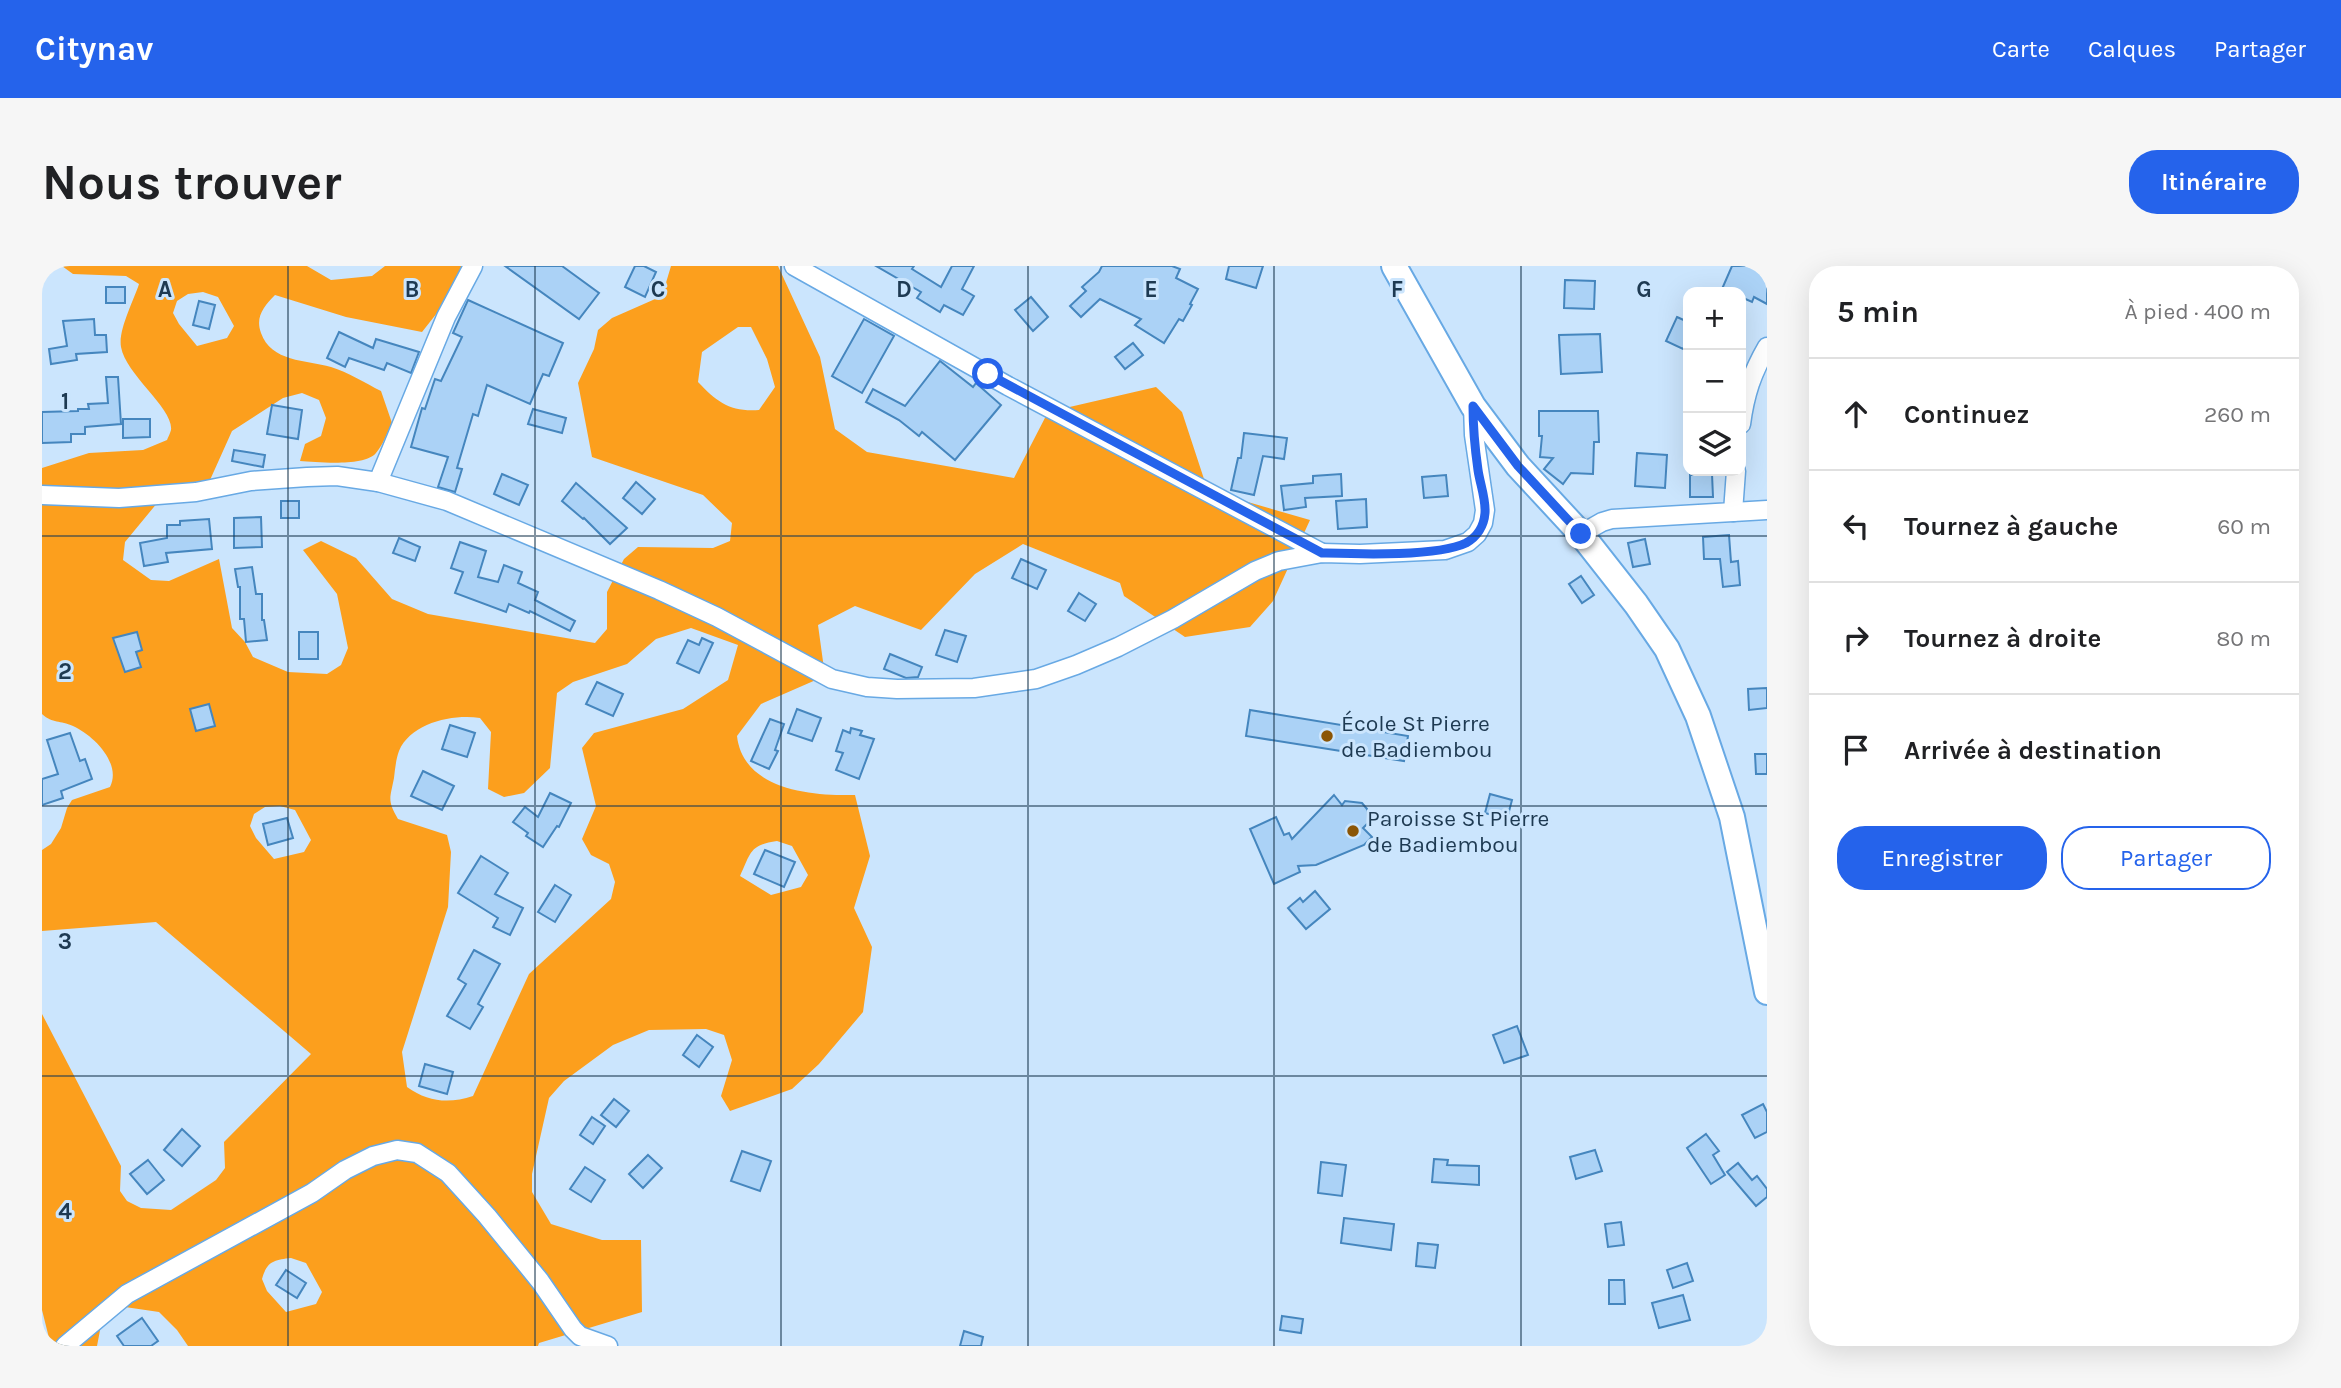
<!DOCTYPE html>
<html lang="fr">
<meta charset="utf-8">
<style>
body{margin:0;font-family:Karla,sans-serif;background:#f6f6f6;color:#202124}
.controls{position:absolute;right:21px;top:21px;display:grid;overflow:hidden;border-radius:14px;box-shadow:0 7px 28px #0002}
.controls button{width:63px;height:63px;display:grid;place-items:center;padding:0;border:0;border-bottom:2px solid #e0e0e0;background:#fff;color:#202124;font:35px sans-serif}
.stop{position:absolute;width:21px;height:21px;margin:-16px;border:5px solid #2563eb;border-radius:50%;background:#fff}
.stop.end{background:#2563eb;border-color:#fff;box-shadow:0 2px 7px #0008}
.list{margin:0;padding:0;list-style:none}
h2{display:flex;justify-content:space-between;align-items:center;height:91px;margin:0;padding:0 28px;font-size:30px}
h2 small{font-size:23px;font-weight:400;color:#757577}
.list li{display:grid;grid-template-columns:46px 1fr auto;gap:21px;align-items:center;box-sizing:border-box;height:112px;padding:0 28px;border-top:2px solid #e0e0e0}
.list b{display:block;font-size:26px;white-space:nowrap}
.list em{font-size:23px;font-style:normal;color:#757577}
.actions{display:flex;gap:14px;padding:21px 28px}
.actions a{flex:1;padding:16px 0;border:2px solid #2563eb;border-radius:28px;text-align:center;font-size:24px;color:#2563eb}
.actions .main{background:#2563eb;color:#fff}
.icon{flex:none;width:38px;height:38px;fill:none;stroke:currentColor;stroke-width:2;stroke-linecap:round;stroke-linejoin:round}
.map{position:relative;flex:none;width:1725px;height:1080px;overflow:hidden;border-radius:28px}
header{display:flex;align-items:center;gap:42px;box-sizing:border-box;height:98px;padding:0 35px;background:#2563eb;color:#fff}
header strong{font-size:33px}
nav{display:flex;gap:38px;margin-inline-start:auto;font-size:24px}
.intro{display:flex;align-items:center;justify-content:space-between;box-sizing:border-box;height:168px;padding:0 42px}
h1{margin:0;font-size:49px}
.button{padding:18px 32px;border-radius:28px;background:#2563eb;color:#fff;font-size:24px;font-weight:700}
main{display:flex;gap:42px;padding:0 42px}
aside{flex:1;background:#fff;border-radius:28px;box-shadow:0 7px 28px #0002}
.map>svg:first-child{display:block}
.green{fill:#fc9f1d;fill-rule:evenodd}
.building{fill:#abd2f6;stroke:#4586be;stroke-width:2}
.lines{fill:none;stroke-linecap:round;stroke-linejoin:round}
.street-casing{stroke:#68a9e4;stroke-width:21}
.secondary-casing{stroke:#68a9e4;stroke-width:28}
.street{stroke:#fff;stroke-width:18}
.secondary{stroke:#fff;stroke-width:24}
.route{stroke:#2563eb;stroke-width:9}
.grid{fill:none;stroke:#1e3a52;stroke-width:2;stroke-opacity:0.55}
.poi-dot{fill:#8b5505;stroke:#cbe5fd;stroke-width:2.5}
.labels{text-anchor:middle;stroke-width:6;stroke-linejoin:round;paint-order:stroke}
.poi-label{font-size:23px;fill:#1e3a52;stroke:#cbe5fd;text-anchor:start}
.grid-label{font-size:23px;text-anchor:middle;font-weight:bold;fill:#1e3a52;stroke:#cbe5fd;stroke-width:6;stroke-linejoin:round;paint-order:stroke}
</style>
<header>
<strong>Citynav</strong>
<nav><a>Carte</a><a>Calques</a><a>Partager</a></nav>
</header>
<div class="intro"><h1>Nous trouver</h1><a class="button">Itinéraire</a></div>
<main>
<div class="map">
<svg width="1725" height="1080" viewBox="0 0 1725 1080">
<rect width="100%" height="100%" fill="#cbe5fd"/>
<path class="green" d="M20,0H265L289,14L330,10L343,0H421L410,28L380,66L304,51L233,29C222,40 213,51 219,67C229,96 264,94 289,101C306,106 323,117 339,125L350,157C345,167 341,179 334,187C322,201 276,196 258,195L263,178L279,170L284,152L277,134L260,127L241,132L190,165L168,214L130,219L83,276L81,294L109,314L127,315L177,293L190,362L203,376L211,391L246,406L285,408L299,399L306,382L295,328L261,284L279,275L314,292L350,333L386,348L553,377L565,363V326L582,293L596,281L671,282L688,275L690,257L661,229L550,191L536,117L552,83L556,64L570,52L620,30L629,0H736L778,91L793,163L825,186L972,212L1006,146L1114,121L1140,146L1162,213L1192,232L1268,254L1231,335L1208,361L1143,371L1082,330L1078,317L981,278L933,308L879,364L813,340L776,359L783,410L719,438L695,470C701,524 770,530 813,529L828,590L812,642L830,681L821,746L777,798L750,823L688,845L679,830L690,794L682,769L664,763L607,764L571,779L522,815L507,832L490,908V926L509,958L560,974H599L600,1046L497,1077L496,1080H146L135,1064L117,1046L83,1041L60,1054L55,1080H9L0,1044V748L79,900L78,925L85,935L99,942L129,944L174,914L183,902L182,876L269,788L114,656L0,665V584L9,578L19,562L25,542L30,534L68,521C80,497 51,469 31,460C18,454 11,458 0,448V202L47,187L101,184L125,174C126,171 128,168 129,164C132,143 84,109 79,81C76,64 92,34 97,18L84,10L31,8ZM161,26L176,31L192,60L185,72L155,80L137,58L131,47L135,35L146,28ZM696,61H709L725,93L733,121L717,144C688,146 675,136 656,116L660,86ZM649,362L696,379L686,414L641,443L552,467L540,482L554,540L540,573L549,589L567,598L573,616L569,633L487,708L431,830C407,838 386,836 365,821L360,786L406,641L409,586L405,569L356,553C345,534 348,533 352,512C353,503 354,493 357,485C369,457 410,448 438,452L449,466L446,523L462,531L482,527L508,502L515,427L531,416L585,398L614,373ZM238,540L253,544L269,574L262,586L232,593L214,572L208,560L212,548L223,541ZM735,575L750,580L766,609L759,621L729,629L698,610C709,587 707,579 735,575ZM249,992L264,997L280,1026L274,1038L244,1046L225,1025L220,1013C225,995 232,994 249,992Z"/>
<g class="building">
<polygon points="463,0 520,0 557,27 537,53"/>
<polygon points="593,0 602,0 614,6 603,31 583,21"/>
<polygon points="834,0 872,0 870,3 899,21 910,0 932,0 920,23 932,30 921,49 902,39 898,46 875,32 879,26"/>
<polygon points="1060,0 1130,0 1138,3 1134,12 1156,23 1148,38 1150,39 1141,55 1137,53 1122,77 1093,59 1099,53 1058,33 1039,51 1028,40 1044,25 1040,21 1057,6"/>
<polygon points="1187,0 1221,0 1214,22 1184,13"/>
<polygon points="1690,0 1725,0 1725,38 1712,31 1710,36 1699,31 1699,26 1688,26 1680,23"/>
<polygon points="1523,14 1553,15 1552,43 1522,42"/>
<rect x="64" y="21" width="19" height="16"/>
<polygon points="989,31 1006,51 991,65 973,44"/>
<polygon points="426,34 521,77 507,110 501,108 488,138 445,119 436,150 431,148 415,202 420,203 413,226 396,221 406,191 369,181 380,142 383,143 393,113 399,115 420,71 411,67"/>
<polygon points="157,35 173,39 167,63 151,59"/>
<polygon points="1635,51 1646,56 1646,73 1641,83 1624,75"/>
<polygon points="52,53 53,69 64,69 65,86 34,88 35,94 9,98 7,83 25,80 21,55"/>
<polygon points="822,53 852,70 820,127 790,110"/>
<polygon points="297,66 331,82 334,73 377,86 369,107 345,97 342,104 307,92 303,101 285,92"/>
<polygon points="1558,68 1560,106 1519,108 1517,69"/>
<polygon points="1091,77 1101,89 1083,103 1073,91"/>
<polygon points="898,95 931,121 934,117 959,139 913,194 880,166 877,170 857,154 824,136 831,123 863,140"/>
<polygon points="64,111 76,111 79,158 43,161 43,168 29,168 29,176 0,177 0,146 36,145 36,143 47,143 46,138 66,137"/>
<polygon points="230,139 260,144 256,173 225,168"/>
<polygon points="491,143 524,152 520,167 486,158"/>
<polygon points="1497,145 1556,145 1557,176 1552,176 1551,208 1529,207 1521,218 1502,203 1511,192 1498,191 1500,170 1497,170"/>
<polygon points="81,153 108,153 108,171 81,172"/>
<polygon points="1202,167 1245,172 1242,193 1221,190 1212,229 1189,224 1196,192 1199,192"/>
<polygon points="192,184 223,189 221,201 190,195"/>
<polygon points="1595,187 1625,189 1623,222 1593,220"/>
<polygon points="460,208 486,219 477,239 452,228"/>
<polygon points="1299,208 1300,230 1263,232 1264,241 1242,244 1239,220 1271,217 1271,210"/>
<polygon points="1670,208 1671,231 1648,231 1648,209"/>
<polygon points="1404,209 1406,230 1382,232 1380,211"/>
<polygon points="594,216 613,233 600,248 581,232"/>
<polygon points="534,217 585,262 568,278 542,252 541,253 520,235"/>
<polygon points="1324,233 1325,261 1296,263 1294,235"/>
<rect x="239" y="235" width="18" height="17"/>
<polygon points="219,251 220,281 192,282 192,252"/>
<polygon points="167,253 170,283 124,287 126,296 102,300 98,277 125,272 125,259 138,259 138,255"/>
<polygon points="1687,269 1689,296 1696,295 1698,319 1681,321 1678,293 1662,293 1661,271"/>
<polygon points="357,272 378,281 373,295 351,287"/>
<polygon points="1603,273 1608,298 1591,301 1586,277"/>
<polygon points="418,276 444,285 436,311 456,316 462,299 480,306 476,317 496,326 493,334 533,355 528,365 488,345 487,347 467,338 464,346 413,327 421,306 409,302"/>
<polygon points="979,293 1004,304 995,323 970,312"/>
<polygon points="210,301 214,328 220,328 220,354 222,354 225,374 204,376 202,353 198,353 198,321 196,321 193,303"/>
<polygon points="1539,310 1552,329 1540,337 1527,318"/>
<polygon points="1037,327 1054,338 1043,355 1026,345"/>
<polygon points="903,364 924,370 915,396 894,389"/>
<polygon points="95,366 100,384 94,386 99,401 83,406 71,372"/>
<rect x="257" y="366" width="19" height="27"/>
<polygon points="660,372 671,377 657,407 635,397 646,374 657,379"/>
<polygon points="848,388 880,401 876,411 864,412 842,403"/>
<polygon points="555,416 581,428 571,450 544,438"/>
<polygon points="1725,422 1725,442 1707,444 1706,423"/>
<polygon points="167,438 173,460 154,465 148,443"/>
<polygon points="755,443 779,452 770,475 746,467"/>
<polygon points="1208,444 1366,470 1362,495 1204,470"/>
<polygon points="728,453 742,458 733,484 736,485 727,503 709,495"/>
<polygon points="408,459 433,467 425,491 400,483"/>
<polygon points="809,462 820,465 818,469 832,473 817,513 794,504 801,487 794,485 801,464 808,467"/>
<polygon points="28,467 38,495 43,493 50,513 19,525 21,532 0,539 0,513 16,508 5,474"/>
<polygon points="1713,488 1725,488 1725,508 1714,508"/>
<polygon points="381,505 412,520 400,544 369,530"/>
<polygon points="508,527 529,537 517,561 515,560 501,581 484,570 486,567 471,556 483,541 496,551"/>
<polygon points="1448,528 1470,534 1465,553 1443,547"/>
<polygon points="1292,529 1300,539 1303,535 1320,537 1325,543 1326,557 1321,562 1330,571 1322,579 1274,599 1256,600 1258,606 1232,618 1208,563 1234,551 1242,569 1247,567 1250,573"/>
<polygon points="245,552 251,572 226,579 221,558"/>
<polygon points="723,584 753,596 742,621 712,608"/>
<polygon points="439,590 466,607 453,628 481,642 468,669 451,661 456,652 416,627"/>
<polygon points="513,619 529,629 513,656 496,646"/>
<polygon points="1273,625 1288,643 1264,663 1246,642 1258,632 1261,636"/>
<polygon points="432,684 458,698 436,738 441,741 428,763 405,750 424,718 416,713"/>
<polygon points="1475,760 1486,789 1462,797 1451,769"/>
<polygon points="655,769 671,781 657,801 641,789"/>
<polygon points="383,798 411,806 405,828 377,820"/>
<polygon points="572,833 587,845 574,861 559,849"/>
<polygon points="1721,838 1725,846 1725,866 1713,872 1700,849"/>
<polygon points="550,851 563,860 551,878 538,869"/>
<polygon points="140,863 158,880 140,900 122,884"/>
<polygon points="1664,868 1677,885 1671,889 1683,909 1669,918 1645,882"/>
<polygon points="1553,884 1560,905 1534,913 1528,891"/>
<polygon points="700,885 729,895 718,925 689,915"/>
<polygon points="606,889 620,902 601,922 587,908"/>
<polygon points="1392,893 1406,894 1405,899 1437,900 1437,919 1390,916"/>
<polygon points="106,894 122,914 105,928 88,908"/>
<polygon points="1279,896 1304,899 1300,930 1276,927"/>
<polygon points="1696,897 1710,914 1715,910 1725,923 1725,931 1714,940 1685,906"/>
<polygon points="543,901 563,914 549,936 528,923"/>
<polygon points="1302,952 1352,958 1349,984 1299,977"/>
<polygon points="1579,956 1582,979 1566,981 1563,958"/>
<polygon points="1376,977 1396,979 1393,1002 1374,1000"/>
<polygon points="1645,997 1651,1015 1631,1022 1625,1004"/>
<polygon points="244,1004 264,1017 255,1032 234,1019"/>
<polygon points="1567,1014 1582,1014 1583,1038 1567,1038"/>
<polygon points="1641,1029 1648,1054 1617,1062 1610,1037"/>
<polygon points="1240,1050 1261,1053 1259,1067 1238,1064"/>
<polygon points="100,1052 116,1075 109,1080 82,1080 75,1070"/>
<polygon points="922,1065 941,1071 939,1080 918,1080"/>
</g>
<g class="lines">
<g class="street-casing">
<g id="street">
<polyline points="752,0 966,120 1280,287"/>
<path d="M1699,158C1703,128 1710,107 1725,81"/>
<polyline points="336,216 404,51 431,0"/>
<polyline points="0,229 77,232 154,226 209,215 265,211 295,210 336,216 405,235 617,324 675,351 790,413 825,421 855,423 932,422 994,413 1034,399 1076,381 1131,353 1213,305 1237,295 1280,287 1318,288 1403,284 1426,276 1435,268 1441,257 1443,244 1432,169 1431,140"/>
<polyline points="1691,246 1725,244"/>
<polyline points="1539,268 1560,256 1570,253 1691,246 1694,205"/>
<polyline points="23,1080 85,1028 270,927 303,904 331,890 355,884 375,887 406,907 445,950 498,1015 531,1063 538,1070 566,1080"/>
</g>
</g>
<g class="secondary-casing">
<polyline id="secondary" points="1352,0 1431,140 1476,200 1539,268 1594,338 1625,383 1656,450 1690,551 1725,726"/>
</g>
<use href="#street" class="street"/>
<use href="#secondary" class="secondary"/>
</g>
<g class="lines">
<path class="route" d="M946,108L1280,287C1314,288 1395,291 1424,277C1435,271 1442,260 1443,247C1444,233 1438,218 1436,204C1433,183 1431,162 1431,140L1476,200L1539,268"/>
</g>
<path class="grid" d="M246,0V1080M493,0V1080M739,0V1080M986,0V1080M1232,0V1080M1479,0V1080M0,270H1725M0,540H1725M0,810H1725"/>
<g class="poi-dot">
<circle cx="1285" cy="470" r="7"/>
<circle cx="1311" cy="565" r="7"/>
</g>
<g class="labels">
<g class="poi-label">
<text x="1299" y="465">École St Pierre<tspan x="1299" dy="26">de Badiembou</tspan></text>
<text x="1325" y="560">Paroisse St Pierre<tspan x="1325" dy="26">de Badiembou</tspan></text>
</g>
</g>
<g class="grid-label">
<text x="123" y="31">A</text>
<text x="370" y="31">B</text>
<text x="616" y="31">C</text>
<text x="862" y="31">D</text>
<text x="1109" y="31">E</text>
<text x="1355" y="31">F</text>
<text x="1602" y="31">G</text>
<text x="23" y="143">1</text>
<text x="23" y="413">2</text>
<text x="23" y="683">3</text>
<text x="23" y="953">4</text>
</g>
</svg>
<div class="controls">
<button>+</button>
<button>−</button>
<button><svg class="icon" aria-label="layers" viewBox="0 0 24 24"><path d="M12 4l9 5-9 5-9-5zM3 14l9 5 9-5"/></svg></button>
</div>
<div class="stop" style="left:946px;top:108px"></div>
<div class="stop end" style="left:1539px;top:268px"></div>
</div>
<aside>
<h2>5 min<small>À pied · 400 m</small></h2>
<ul class="list">
<li><svg class="icon" aria-label="ahead" viewBox="0 0 24 24"><path d="M12 20V5M6 11l6-6 6 6"/></svg><div><b>Continuez</b></div><em>260 m</em></li>
<li><svg class="icon" aria-label="left" viewBox="0 0 24 24"><path d="M17 20v-9H6M10 6l-5 5 5 5"/></svg><div><b>Tournez à gauche</b></div><em>60 m</em></li>
<li><svg class="icon" aria-label="right" viewBox="0 0 24 24"><path d="M7 20v-9h11M14 6l5 5-5 5"/></svg><div><b>Tournez à droite</b></div><em>80 m</em></li>
<li><svg class="icon" aria-label="arrive" viewBox="0 0 24 24"><path d="M6 21V4h12l-3 4 3 4H6"/></svg><div><b>Arrivée à destination</b></div></li>
</ul>
<div class="actions"><a class="main">Enregistrer</a><a>Partager</a></div>
</aside>
</main>
